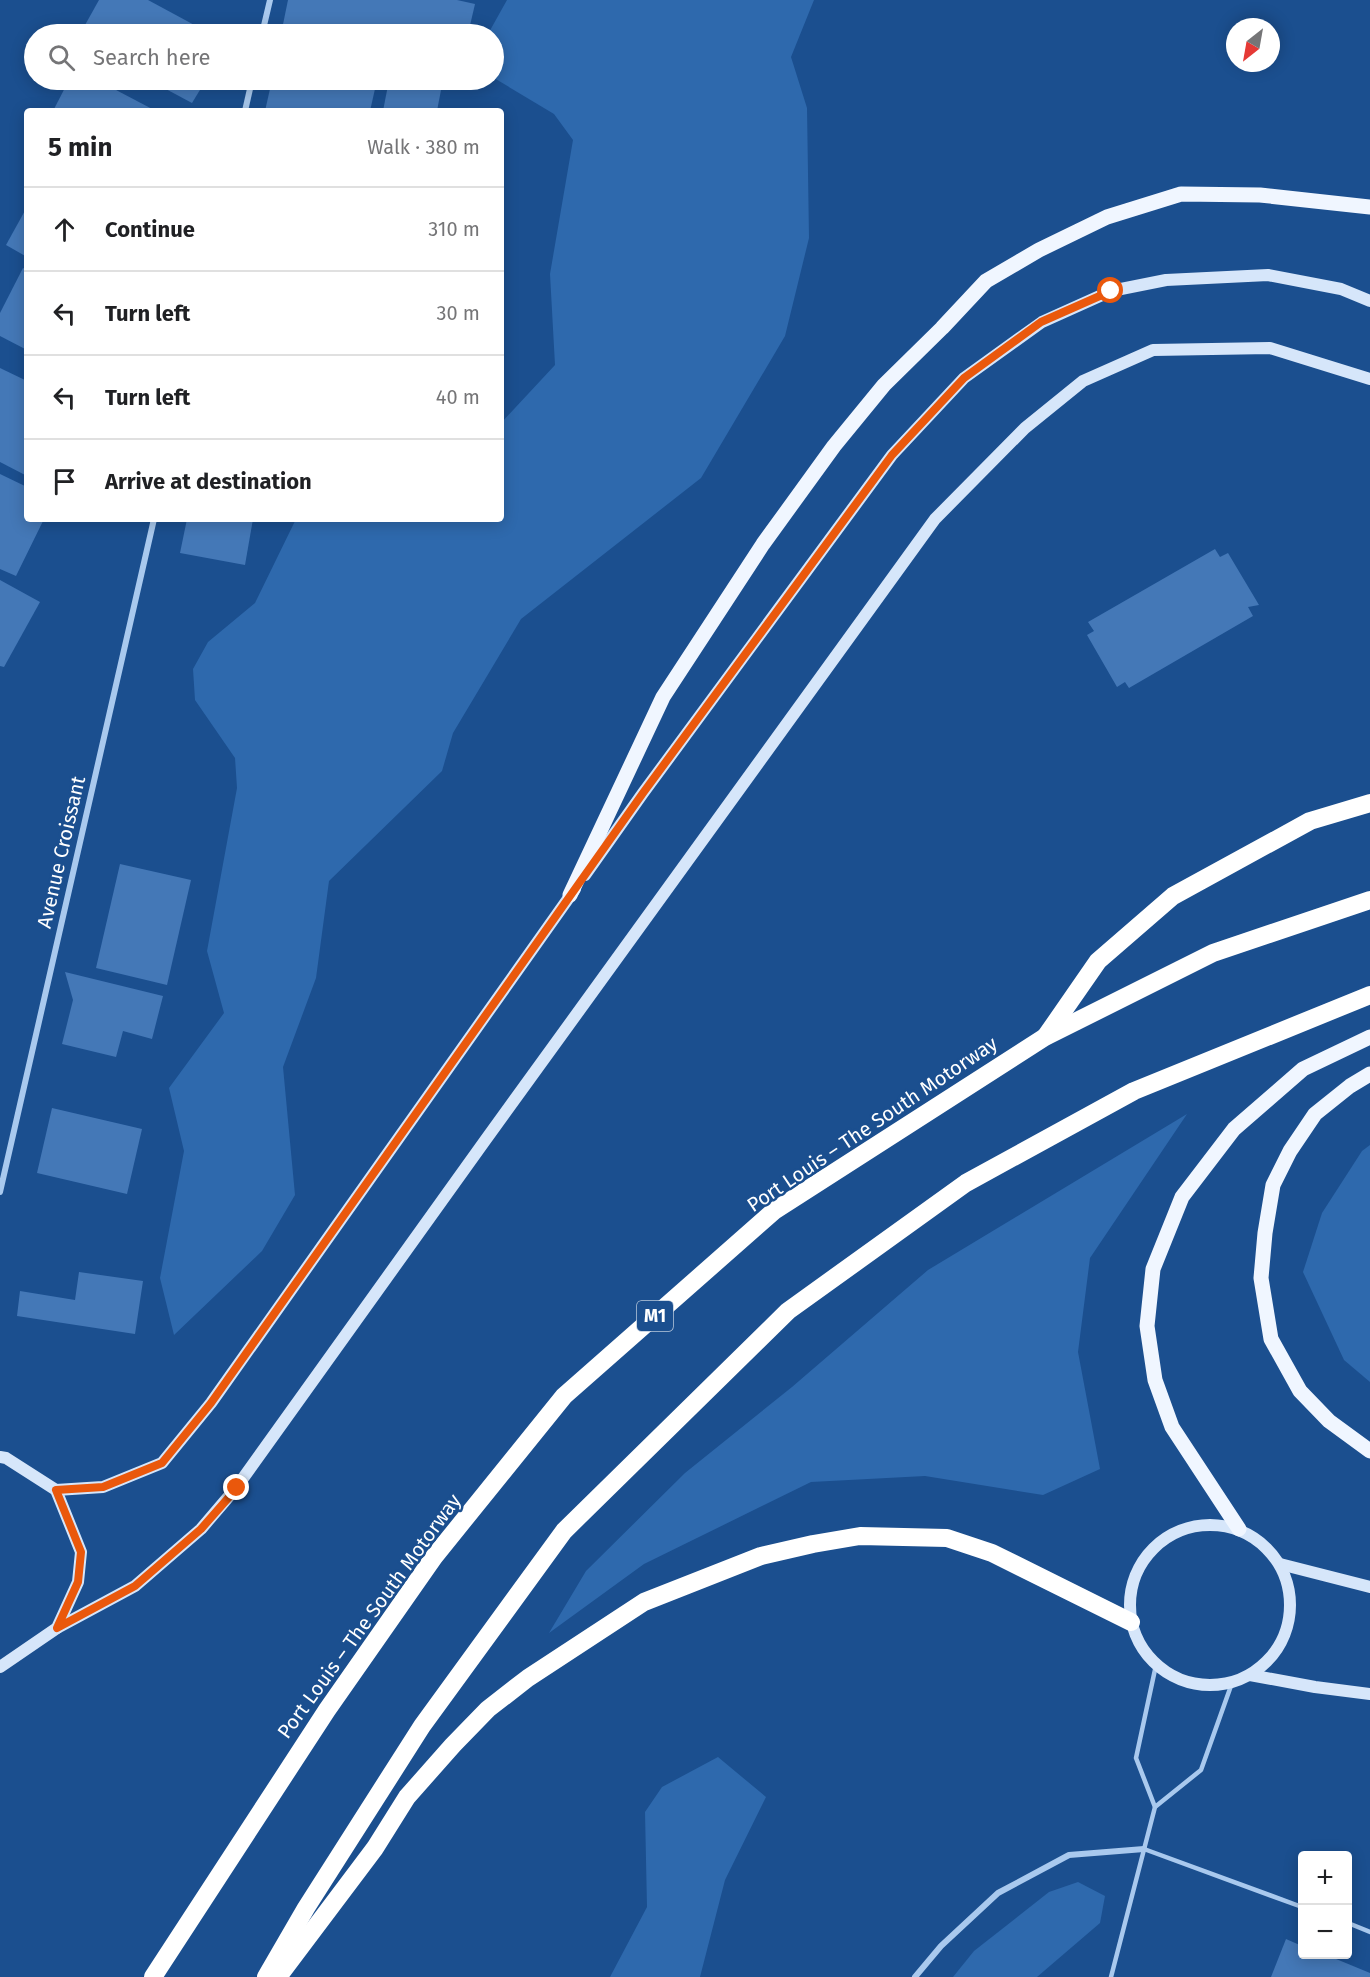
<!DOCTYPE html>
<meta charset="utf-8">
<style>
body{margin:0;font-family:"Fira Sans",sans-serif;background:#f2f2f2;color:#202124}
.controls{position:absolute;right:18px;bottom:18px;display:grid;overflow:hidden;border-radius:6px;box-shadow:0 3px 15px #0003}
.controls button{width:54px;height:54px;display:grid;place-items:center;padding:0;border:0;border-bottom:2px solid #e0e0e0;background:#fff;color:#202124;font:30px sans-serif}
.compass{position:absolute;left:1226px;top:18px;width:54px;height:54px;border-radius:50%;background:#fff;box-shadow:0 3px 15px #0003;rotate:211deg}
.stop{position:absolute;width:18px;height:18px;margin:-14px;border:4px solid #ea580c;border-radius:50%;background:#fff}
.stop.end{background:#ea580c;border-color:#fff;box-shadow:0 2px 6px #0008}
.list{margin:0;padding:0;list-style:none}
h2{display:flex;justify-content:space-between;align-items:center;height:78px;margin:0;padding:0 24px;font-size:26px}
h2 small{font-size:20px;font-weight:400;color:#757577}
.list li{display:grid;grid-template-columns:39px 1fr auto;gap:18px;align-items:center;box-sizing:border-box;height:84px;padding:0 24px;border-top:2px solid #e0e0e0}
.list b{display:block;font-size:22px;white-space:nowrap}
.list em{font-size:20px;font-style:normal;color:#757577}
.icon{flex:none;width:33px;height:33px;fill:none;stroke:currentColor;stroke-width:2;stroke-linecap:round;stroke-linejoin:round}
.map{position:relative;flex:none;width:1370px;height:1977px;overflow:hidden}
.search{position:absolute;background:#fff;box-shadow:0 3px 15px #0003;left:24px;top:24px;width:480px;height:66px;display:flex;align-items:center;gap:15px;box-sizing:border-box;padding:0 21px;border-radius:33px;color:#757577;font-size:22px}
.panel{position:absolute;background:#fff;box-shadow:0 3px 15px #0003;left:24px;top:108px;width:480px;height:414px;border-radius:6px}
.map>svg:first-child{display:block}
.green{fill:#2e69ad}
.building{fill:#4478b7}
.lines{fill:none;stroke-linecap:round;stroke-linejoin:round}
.lane{stroke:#a9c9ee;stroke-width:4.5}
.street{stroke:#a9c9ee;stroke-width:6}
.secondary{stroke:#d6e6fa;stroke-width:12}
.primary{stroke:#f0f6ff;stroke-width:15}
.highway{stroke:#fff;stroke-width:18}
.route{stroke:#ea580c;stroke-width:8}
.labels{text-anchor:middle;stroke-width:5;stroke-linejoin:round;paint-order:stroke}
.shield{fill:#1b4f8f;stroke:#bbcadd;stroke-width:1.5}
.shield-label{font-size:18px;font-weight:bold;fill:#fff}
.street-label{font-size:20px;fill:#fff;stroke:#1b4f8f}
</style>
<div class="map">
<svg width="1370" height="1977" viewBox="0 0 1370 1977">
<rect width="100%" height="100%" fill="#1b4f8f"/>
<g class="green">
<polygon points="507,0 814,0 791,57 807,108 809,238 785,336 701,478 521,619 453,733 442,771 329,881 316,978 283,1067 295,1195 262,1251 174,1335 160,1278 184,1151 169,1088 224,1013 207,951 237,788 235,758 195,700 193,669 208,642 255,603 296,519 501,519 501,423 555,365 550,274 573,140 554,114 494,78 494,34 488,34"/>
<polygon points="1187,1114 1090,1258 1078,1352 1100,1469 1043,1495 925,1476 811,1482 644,1564 549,1633 586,1571 685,1473 792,1387 928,1270"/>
<polygon points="1370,1145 1370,1382 1344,1360 1303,1272 1322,1213 1362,1151"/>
<polygon points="718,1757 766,1797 725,1880 700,1977 610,1977 647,1907 645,1812 662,1787"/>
<polygon points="1078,1882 1105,1896 1100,1923 1037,1977 953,1977 974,1951 1049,1892"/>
</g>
<g class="building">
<polygon points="99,0 148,0 211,34 80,34"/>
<polygon points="288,0 457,0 475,4 468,34 281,34"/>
<polygon points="69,80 97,80 156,111 53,111"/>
<polygon points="149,80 206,80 192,103"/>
<polygon points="272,80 377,80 370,111 265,111"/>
<polygon points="389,80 441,90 437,111 383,111"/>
<polygon points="27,207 27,257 6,245"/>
<polygon points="23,268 27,270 27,350 0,336 0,313"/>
<polygon points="0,368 27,381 27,476 0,462"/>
<polygon points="0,474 27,487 27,519 44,519 16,576 0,569"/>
<polygon points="187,519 253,519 245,565 180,553"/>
<polygon points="1215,549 1220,557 1228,553 1259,605 1248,607 1253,616 1129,688 1125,682 1117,687 1087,635 1094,631 1088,622"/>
<polygon points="0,580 40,602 4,667 0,666"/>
<polygon points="120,864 191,880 167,985 96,968"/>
<polygon points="65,972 163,996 152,1039 123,1031 116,1057 62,1044 73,1000"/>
<polygon points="52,1108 142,1129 127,1194 37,1173"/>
<polygon points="79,1272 143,1281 135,1334 17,1316 20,1291 75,1300"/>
<polygon points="1286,1939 1302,1946 1302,1954 1324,1954 1370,1973 1370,1977 1271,1977"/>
</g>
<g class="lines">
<g class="lane">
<polyline points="1155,1807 1136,1758 1156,1665"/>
<polyline points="1144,1849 1302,1907"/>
<polyline points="1348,1923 1370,1932"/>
<polyline points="1111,1977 1155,1807 1201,1770 1232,1683"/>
</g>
<g class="street">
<polyline points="262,34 270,0"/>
<polyline points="245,111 252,80"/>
<polyline points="0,1192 154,519"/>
<polyline points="915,1977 941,1946 998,1893 1069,1855 1144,1849"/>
</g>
<g class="secondary">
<polyline points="585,875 643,793 892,455 964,378 1042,322 1111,291 1166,280 1268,275 1341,289 1370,301"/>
<polyline points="0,1457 6,1458 56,1490 81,1552 78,1582 57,1628 0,1667"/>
<polyline points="56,1490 103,1487 162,1463 211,1403 575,889"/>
<circle cx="1210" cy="1605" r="80"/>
<polyline points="1280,1564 1370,1587"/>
<polyline points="57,1628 135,1586 201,1529 236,1488 484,1142 935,519 1025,428 1083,381 1153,350 1270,348 1370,379"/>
<polyline points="1250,1675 1315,1687 1370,1694"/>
</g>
<g class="primary">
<polyline points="570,895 663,697 763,544 834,446 884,385 942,328 986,281 1039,250 1107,217 1181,194 1260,195 1370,207"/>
<polyline points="1370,1074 1350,1086 1315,1114 1290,1151 1273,1185 1265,1233 1261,1278 1271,1339 1300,1391 1329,1421 1370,1451"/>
<polyline points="1239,1529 1172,1427 1155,1380 1147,1326 1153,1269 1182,1197 1234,1129 1303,1069 1370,1037"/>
</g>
<g class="highway">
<polyline points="1046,1036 1098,961 1173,896 1310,821 1370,803"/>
<polyline points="153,1977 327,1710 434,1557 564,1396 774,1211 1045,1037 1213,953 1370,900"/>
<polyline points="266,1977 306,1908 422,1726 564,1531 788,1311 966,1183 1134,1091 1370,995"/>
<polyline points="278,1977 375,1848 407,1797 453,1745 488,1709 528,1678 644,1602 761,1556 813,1544 860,1536 947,1538 992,1553 1131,1622"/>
</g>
</g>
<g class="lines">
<polyline class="route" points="237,1488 201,1529 135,1586 57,1628 78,1582 81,1552 56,1490 103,1487 162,1463 211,1403 643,793 892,455 964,378 1041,322 1111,291"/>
</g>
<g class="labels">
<rect class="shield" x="637" y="1301" width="36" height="30" rx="4.5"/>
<g class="shield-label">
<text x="655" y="1322">M1</text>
</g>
<g class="street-label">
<text transform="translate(61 852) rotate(-77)" y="7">Avenue Croissant</text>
<text transform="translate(872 1124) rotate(-34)" y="7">Port Louis – The South Motorway</text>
<text transform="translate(369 1616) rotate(-54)" y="7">Port Louis – The South Motorway</text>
</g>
</g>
</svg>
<div class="controls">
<button>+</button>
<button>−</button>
</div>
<svg class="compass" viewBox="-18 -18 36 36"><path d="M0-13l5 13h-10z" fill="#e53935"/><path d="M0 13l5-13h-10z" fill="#757577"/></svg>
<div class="stop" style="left:1111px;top:291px"></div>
<div class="stop end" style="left:237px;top:1488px"></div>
<div class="search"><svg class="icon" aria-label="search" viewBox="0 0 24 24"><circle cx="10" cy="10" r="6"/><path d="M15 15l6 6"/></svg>Search here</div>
<section class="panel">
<h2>5 min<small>Walk · 380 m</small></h2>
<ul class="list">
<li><svg class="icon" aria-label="ahead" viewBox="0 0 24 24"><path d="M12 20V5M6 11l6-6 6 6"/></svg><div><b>Continue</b></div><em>310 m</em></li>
<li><svg class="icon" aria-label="left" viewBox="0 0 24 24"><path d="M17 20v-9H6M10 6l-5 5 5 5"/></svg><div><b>Turn left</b></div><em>30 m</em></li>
<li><svg class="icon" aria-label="left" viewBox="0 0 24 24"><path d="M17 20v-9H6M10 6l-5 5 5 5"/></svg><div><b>Turn left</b></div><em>40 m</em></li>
<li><svg class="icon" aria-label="arrive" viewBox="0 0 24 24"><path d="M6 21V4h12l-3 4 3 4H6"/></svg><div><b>Arrive at destination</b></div></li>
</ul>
</section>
</div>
